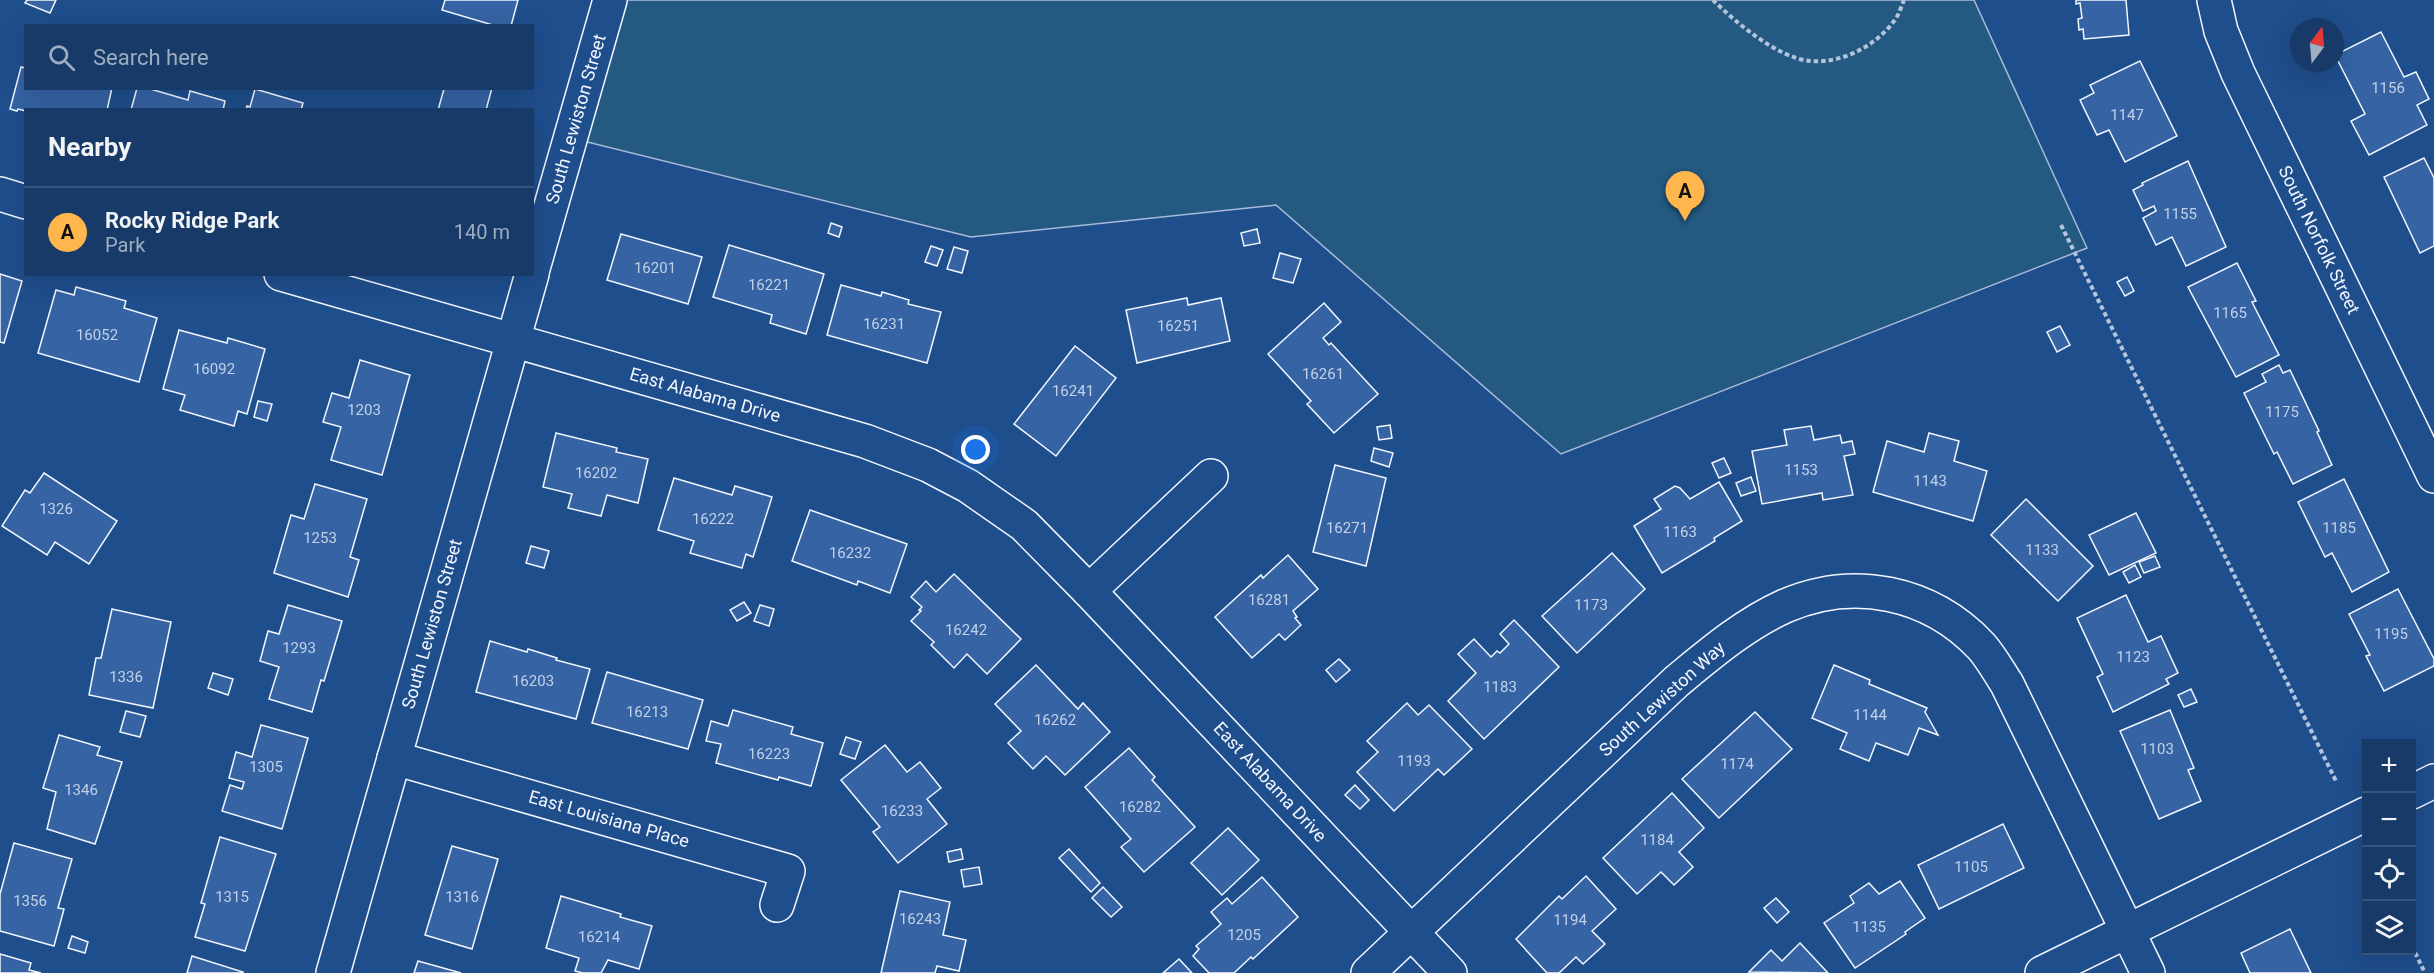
<!DOCTYPE html>
<meta charset="utf-8">
<style>
body{margin:0;font-family:Roboto,sans-serif;background:#244571;color:#f1f3f6}
.controls{position:absolute;right:18px;bottom:18px;display:grid;overflow:hidden;border-radius:0px;box-shadow:0 6px 24px #0002}
.controls button{width:54px;height:54px;display:grid;place-items:center;padding:0;border:0;border-bottom:2px solid #36547d;background:#173a69;color:#f1f3f6;font:30px sans-serif}
.compass{position:absolute;left:2290px;top:18px;width:54px;height:54px;border-radius:50%;background:#173a69;box-shadow:0 6px 24px #0002;rotate:16deg}
.you{position:absolute;left:976px;top:450px;width:21px;height:21px;margin:-15px;border:4px solid #fff;border-radius:50%;background:#1a73e8;box-shadow:0 0 0 9px #1a73e833}
.badge{display:grid;place-items:center;width:39px;height:39px;border-radius:50%;background:#ffb74d;color:#111;font-size:20px;font-weight:700}
.pin{position:absolute;translate:-50% -50px;filter:drop-shadow(0 2px 3px #0008)}
.pin::after{content:'';position:absolute;top:32px;width:21px;height:18px;background:inherit;clip-path:polygon(0 0,100% 0,50% 100%)}
.list{margin:0;padding:0;list-style:none}
h2{display:flex;justify-content:space-between;align-items:center;height:78px;margin:0;padding:0 24px;font-size:26px}
h2 small{font-size:20px;font-weight:400;color:#9eadc0}
.list li{display:grid;grid-template-columns:39px 1fr auto;gap:18px;align-items:center;box-sizing:border-box;height:90px;padding:0 24px;border-top:2px solid #36547d}
.list b{display:block;font-size:22px;white-space:nowrap}
.list p{margin:0;font-size:20px;white-space:nowrap;color:#9eadc0}
.list em{font-size:20px;font-style:normal;color:#9eadc0}
.icon{flex:none;width:33px;height:33px;fill:none;stroke:currentColor;stroke-width:2;stroke-linecap:round;stroke-linejoin:round}
.map{position:relative;flex:none;width:2434px;height:973px;overflow:hidden}
.search{position:absolute;background:#173a69;box-shadow:0 6px 24px #0002;left:24px;top:24px;width:510px;height:66px;display:flex;align-items:center;gap:15px;box-sizing:border-box;padding:0 21px;border-radius:0px;color:#9eadc0;font-size:22px}
.panel{position:absolute;background:#173a69;box-shadow:0 6px 24px #0002;left:24px;top:108px;width:510px;height:168px;border-radius:0px}
.map>svg:first-child{display:block}
.green{fill:#245a82;stroke:#a8bbd7;stroke-width:1.5}
.building{fill:#3563a3;stroke:#f2f6ff;stroke-width:1.5}
.lines{fill:none;stroke-linecap:round;stroke-linejoin:round}
.minor-casing{stroke:#f2f6ff;stroke-width:36}
.path{stroke:#b3c4dc;stroke-width:4;stroke-dasharray:4.5 3;stroke-linecap:butt}
.minor{stroke:#1f4e8c;stroke-width:33}
.labels{text-anchor:middle;stroke-width:4.5;stroke-linejoin:round;paint-order:stroke}
.number-label{font-size:15px;fill:#c3d1e8}
.street-label{font-size:18px;fill:#f2f6ff;stroke:#1f4e8c}
</style>
<div class="map">
<svg width="2434" height="973" viewBox="0 0 2434 973">
<rect width="100%" height="100%" fill="#1f4e8c"/>
<polygon class="green" points="610,0 1974,0 2087,248 1561,454 1276,205 971,237 571,138"/>
<g class="building">
<polygon points="27,0 56,0 50,13 25,3"/>
<polygon points="445,0 518,0 511,26 496,26 442,10"/>
<polygon points="2076,0 2126,0 2129,35 2084,39 2083,29 2079,30 2078,19 2082,18 2080,3 2076,4"/>
<polygon points="2381,32 2404,77 2416,72 2429,99 2417,105 2427,125 2369,155 2351,121 2365,114 2335,55"/>
<polygon points="2140,61 2177,136 2125,162 2109,130 2097,135 2080,100 2094,93 2090,85"/>
<polygon points="21,67 26,68 26,88 112,88 107,110 26,111 18,109 17,111 10,109"/>
<polygon points="137,88 147,88 188,100 190,91 225,101 223,110 131,110"/>
<polygon points="440,88 492,88 486,110 438,110 444,89"/>
<polygon points="255,89 303,103 301,110 246,110 247,106 250,107"/>
<polygon points="2424,158 2434,178 2434,246 2420,253 2384,177"/>
<polygon points="2188,161 2226,247 2186,266 2172,237 2156,245 2143,218 2156,211 2154,206 2143,211 2133,190 2143,185 2142,183"/>
<polygon points="831,223 842,227 839,237 828,233"/>
<polygon points="1257,229 1260,243 1244,246 1241,233"/>
<polygon points="621,234 702,257 688,304 607,280"/>
<polygon points="729,245 824,274 806,334 770,323 772,315 713,297"/>
<polygon points="931,246 943,250 937,266 925,262"/>
<polygon points="954,247 968,251 962,273 947,269"/>
<polygon points="1280,253 1301,259 1293,283 1273,278"/>
<polygon points="2237,263 2256,301 2252,302 2279,355 2236,377 2188,287"/>
<polygon points="0,274 22,281 4,343 0,342"/>
<polygon points="2127,277 2134,291 2125,296 2117,282"/>
<polygon points="841,285 881,296 882,292 909,300 908,304 941,312 927,363 827,335"/>
<polygon points="76,287 126,301 124,308 157,318 139,382 38,353 56,290 74,295"/>
<polygon points="1187,298 1188,305 1221,298 1230,341 1137,363 1126,310"/>
<polygon points="1324,303 1341,322 1323,338 1329,345 1331,343 1378,394 1334,433 1307,404 1311,401 1268,354"/>
<polygon points="2060,326 2070,345 2057,352 2047,332"/>
<polygon points="179,330 227,343 228,338 265,349 247,414 238,411 234,426 180,410 185,395 163,389"/>
<polygon points="1075,346 1116,378 1056,456 1014,424"/>
<polygon points="360,360 410,375 382,475 331,460 341,427 323,422 332,393 349,398"/>
<polygon points="2279,365 2283,373 2290,370 2319,431 2317,432 2332,465 2293,484 2277,452 2274,454 2244,393 2266,382 2262,374"/>
<polygon points="258,401 272,404 267,421 254,417"/>
<polygon points="1390,425 1392,438 1379,440 1377,427"/>
<polygon points="1811,426 1814,440 1840,435 1842,443 1852,441 1855,454 1844,456 1853,495 1823,500 1822,493 1762,504 1752,451 1787,445 1784,430"/>
<polygon points="556,433 617,448 616,452 648,459 638,503 607,495 601,516 568,508 572,494 543,487"/>
<polygon points="1929,433 1959,441 1954,461 1987,471 1973,521 1873,492 1887,441 1924,452"/>
<polygon points="1374,448 1393,453 1389,467 1371,461"/>
<polygon points="1724,458 1731,473 1719,478 1712,463"/>
<polygon points="1335,465 1386,478 1366,566 1313,552"/>
<polygon points="44,473 117,521 89,564 55,542 47,555 2,526 25,490 30,493"/>
<polygon points="1751,477 1756,491 1741,496 1736,483"/>
<polygon points="674,478 732,495 735,486 772,497 753,557 746,554 742,568 690,553 694,541 658,530"/>
<polygon points="2344,479 2389,572 2352,592 2332,553 2325,557 2298,502"/>
<polygon points="1719,482 1742,521 1714,538 1715,541 1662,573 1634,526 1661,509 1654,499 1675,486 1680,488 1690,499"/>
<polygon points="315,484 367,499 350,557 359,560 348,597 274,573 291,515 304,519"/>
<polygon points="2026,499 2093,566 2058,601 1991,535"/>
<polygon points="810,510 907,544 890,593 858,581 857,585 792,561"/>
<polygon points="2136,513 2156,553 2109,575 2089,535"/>
<polygon points="531,546 549,551 544,568 526,563"/>
<polygon points="1612,553 1645,589 1577,653 1542,616"/>
<polygon points="1288,555 1318,589 1293,611 1297,617 1295,618 1301,625 1285,640 1279,634 1252,658 1215,617 1261,575 1263,578"/>
<polygon points="2155,556 2160,567 2144,573 2139,562"/>
<polygon points="2135,565 2141,577 2129,583 2123,572"/>
<polygon points="954,574 1021,639 987,674 967,654 954,668 931,645 934,642 911,621 921,611 919,610 922,607 911,597 926,581 936,592"/>
<polygon points="2398,589 2434,659 2434,666 2384,691 2366,656 2370,655 2349,614"/>
<polygon points="2126,595 2148,642 2161,636 2178,673 2166,679 2169,684 2113,712 2097,677 2103,674 2077,618"/>
<polygon points="744,602 751,613 737,621 730,610"/>
<polygon points="288,605 342,621 324,681 321,680 312,712 269,699 279,667 260,661 268,631 279,634"/>
<polygon points="760,605 774,609 769,626 754,621"/>
<polygon points="112,609 171,622 153,708 89,695 96,658 101,658"/>
<polygon points="1514,620 1559,667 1484,739 1448,701 1476,673 1458,654 1474,639 1491,657 1497,651 1500,653 1509,644 1500,634"/>
<polygon points="490,641 527,652 528,649 557,658 556,660 590,669 576,719 476,692"/>
<polygon points="1339,659 1350,670 1336,682 1326,670"/>
<polygon points="1036,665 1078,709 1083,703 1110,732 1065,775 1046,756 1033,769 1008,743 1021,731 995,704"/>
<polygon points="1834,665 1870,680 1869,684 1927,708 1925,712 1938,735 1919,728 1908,755 1876,743 1869,761 1840,749 1847,733 1812,718"/>
<polygon points="607,672 703,700 688,749 592,723"/>
<polygon points="213,673 233,679 228,695 208,688"/>
<polygon points="2191,689 2197,702 2184,707 2178,695"/>
<polygon points="1407,703 1418,715 1429,705 1472,749 1444,775 1438,769 1394,811 1357,772 1378,752 1367,741"/>
<polygon points="733,710 793,727 791,734 823,743 811,786 779,777 778,780 716,763 721,744 706,741 711,721 728,726"/>
<polygon points="2170,710 2194,768 2188,770 2201,801 2159,819 2120,731"/>
<polygon points="126,711 146,716 140,737 120,732"/>
<polygon points="1755,712 1792,749 1719,818 1682,779"/>
<polygon points="261,725 308,738 282,829 222,811 230,785 242,789 244,782 229,778 236,752 252,757"/>
<polygon points="59,735 100,747 97,755 122,762 95,844 47,829 56,792 43,788"/>
<polygon points="846,737 861,742 855,759 840,754"/>
<polygon points="885,745 907,772 920,762 941,788 927,799 947,824 898,863 873,832 880,827 841,780"/>
<polygon points="1129,748 1155,777 1152,780 1195,827 1144,872 1121,847 1131,839 1085,787"/>
<polygon points="1355,785 1369,800 1360,809 1345,795"/>
<polygon points="1672,793 1704,828 1679,852 1693,867 1674,885 1661,872 1637,894 1603,858"/>
<polygon points="2003,824 2024,868 1939,909 1918,865"/>
<polygon points="1228,828 1259,860 1222,895 1191,863"/>
<polygon points="220,837 276,854 245,951 195,937 205,904 201,903"/>
<polygon points="14,843 72,859 58,908 64,909 54,946 0,931 0,894"/>
<polygon points="452,846 498,859 472,949 425,935"/>
<polygon points="961,849 963,859 949,862 947,852"/>
<polygon points="1069,849 1100,883 1091,892 1059,858"/>
<polygon points="979,867 982,884 964,887 961,870"/>
<polygon points="1586,876 1616,909 1592,931 1605,944 1583,964 1576,957 1559,973 1547,973 1516,939 1559,896 1562,899"/>
<polygon points="1262,877 1298,917 1253,959 1251,957 1234,973 1209,973 1193,956 1199,949 1196,946 1221,924 1211,912 1227,898 1232,904"/>
<polygon points="1900,881 1925,918 1905,932 1906,934 1855,968 1824,923 1854,903 1850,896 1869,883 1879,894"/>
<polygon points="1103,887 1122,907 1111,917 1092,898"/>
<polygon points="900,891 950,902 943,935 966,940 959,971 937,966 935,973 881,973"/>
<polygon points="561,896 621,914 620,917 652,926 639,969 608,960 601,973 583,973 575,971 579,958 546,948"/>
<polygon points="1776,898 1789,912 1777,923 1764,908"/>
<polygon points="2290,929 2311,973 2250,973 2241,953"/>
<polygon points="72,936 88,942 85,953 68,948"/>
<polygon points="1800,943 1828,973 1749,972 1771,950 1782,961"/>
<polygon points="0,954 31,963 29,970 41,973 0,973"/>
<polygon points="192,956 243,972 242,973 187,973"/>
<polygon points="1179,959 1192,973 1163,973"/>
<polygon points="418,961 461,973 414,973"/>
</g>
<g class="lines">
<g class="minor-casing">
<g id="minor">
<polyline points="2214,0 2221,31 2238,73 2434,476"/>
<polyline points="0,194 26,202"/>
<polyline points="532,272 610,0"/>
<polyline points="281,274 865,441 928,465 968,486 1024,525 1089,591 1450,973"/>
<polyline points="1089,591 1211,476"/>
<polyline points="394,758 788,871 777,905"/>
<polyline points="2412,792 2434,781"/>
<polyline points="333,973 532,274"/>
<path d="M1368,973L1677,681C1711,653 1745,624 1785,606C1854,576 1930,592 1981,646C1991,657 1999,672 2007,684L2148,973"/>
<polyline points="2042,973 2366,814"/>
</g>
</g>
<g class="path">
<path d="M1713,0C1735,22 1778,58 1810,61C1841,64 1876,46 1894,21C1899,15 1901,7 1904,0"/>
<polyline points="2061,225 2336,781"/>
<polyline points="2412,946 2425,973"/>
</g>
<use href="#minor" class="minor"/>
</g>
<g class="labels">
<g class="number-label">
<text x="2388" y="93">1156</text>
<text x="2127" y="120">1147</text>
<text x="2180" y="219">1155</text>
<text x="655" y="273">16201</text>
<text x="769" y="290">16221</text>
<text x="2230" y="318">1165</text>
<text x="884" y="329">16231</text>
<text x="1178" y="331">16251</text>
<text x="97" y="340">16052</text>
<text x="214" y="374">16092</text>
<text x="1323" y="379">16261</text>
<text x="1073" y="396">16241</text>
<text x="364" y="415">1203</text>
<text x="2282" y="417">1175</text>
<text x="1801" y="475">1153</text>
<text x="596" y="478">16202</text>
<text x="1930" y="486">1143</text>
<text x="56" y="514">1326</text>
<text x="713" y="524">16222</text>
<text x="1347" y="533">16271</text>
<text x="2339" y="533">1185</text>
<text x="1680" y="537">1163</text>
<text x="320" y="543">1253</text>
<text x="2042" y="555">1133</text>
<text x="850" y="558">16232</text>
<text x="1269" y="605">16281</text>
<text x="1591" y="610">1173</text>
<text x="966" y="635">16242</text>
<text x="2391" y="639">1195</text>
<text x="299" y="653">1293</text>
<text x="2133" y="662">1123</text>
<text x="126" y="682">1336</text>
<text x="533" y="686">16203</text>
<text x="1500" y="692">1183</text>
<text x="647" y="717">16213</text>
<text x="1870" y="720">1144</text>
<text x="1055" y="725">16262</text>
<text x="2157" y="754">1103</text>
<text x="769" y="759">16223</text>
<text x="1414" y="766">1193</text>
<text x="1737" y="769">1174</text>
<text x="266" y="772">1305</text>
<text x="81" y="795">1346</text>
<text x="1140" y="812">16282</text>
<text x="902" y="816">16233</text>
<text x="1657" y="845">1184</text>
<text x="1971" y="872">1105</text>
<text x="232" y="902">1315</text>
<text x="462" y="902">1316</text>
<text x="30" y="906">1356</text>
<text x="920" y="924">16243</text>
<text x="1570" y="925">1194</text>
<text x="1869" y="932">1135</text>
<text x="1244" y="940">1205</text>
<text x="599" y="942">16214</text>
</g>
<g class="street-label">
<text transform="translate(576 119) rotate(-74)" y="6">South Lewiston Street</text>
<text transform="translate(2319 240) rotate(64)" y="6">South Norfolk Street</text>
<text transform="translate(705 395) rotate(16)" y="6">East Alabama Drive</text>
<text transform="translate(432 624) rotate(-74)" y="6">South Lewiston Street</text>
<text transform="translate(1662 699) rotate(-42)" y="6">South Lewiston Way</text>
<text transform="translate(1270 782) rotate(47)" y="6">East Alabama Drive</text>
<text transform="translate(609 819) rotate(16)" y="6">East Louisiana Place</text>
</g>
</g>
</svg>
<div class="controls">
<button>+</button>
<button>−</button>
<button><svg class="icon" aria-label="locate" viewBox="0 0 24 24"><circle cx="12" cy="12" r="6"/><path d="M12 2v4M12 18v4M2 12h4M18 12h4"/></svg></button>
<button><svg class="icon" aria-label="layers" viewBox="0 0 24 24"><path d="M12 4l9 5-9 5-9-5zM3 14l9 5 9-5"/></svg></button>
</div>
<svg class="compass" viewBox="-18 -18 36 36"><path d="M0-13l5 13h-10z" fill="#e53935"/><path d="M0 13l5-13h-10z" fill="#9eadc0"/></svg>
<div class="you"></div>
<div class="pin badge" style="left:1685px;top:221px">A</div>
<div class="search"><svg class="icon" aria-label="search" viewBox="0 0 24 24"><circle cx="10" cy="10" r="6"/><path d="M15 15l6 6"/></svg>Search here</div>
<section class="panel">
<h2>Nearby<small></small></h2>
<ul class="list">
<li><span class="badge">A</span><div><b>Rocky Ridge Park</b><p>Park</p></div><em>140 m</em></li>
</ul>
</section>
</div>
